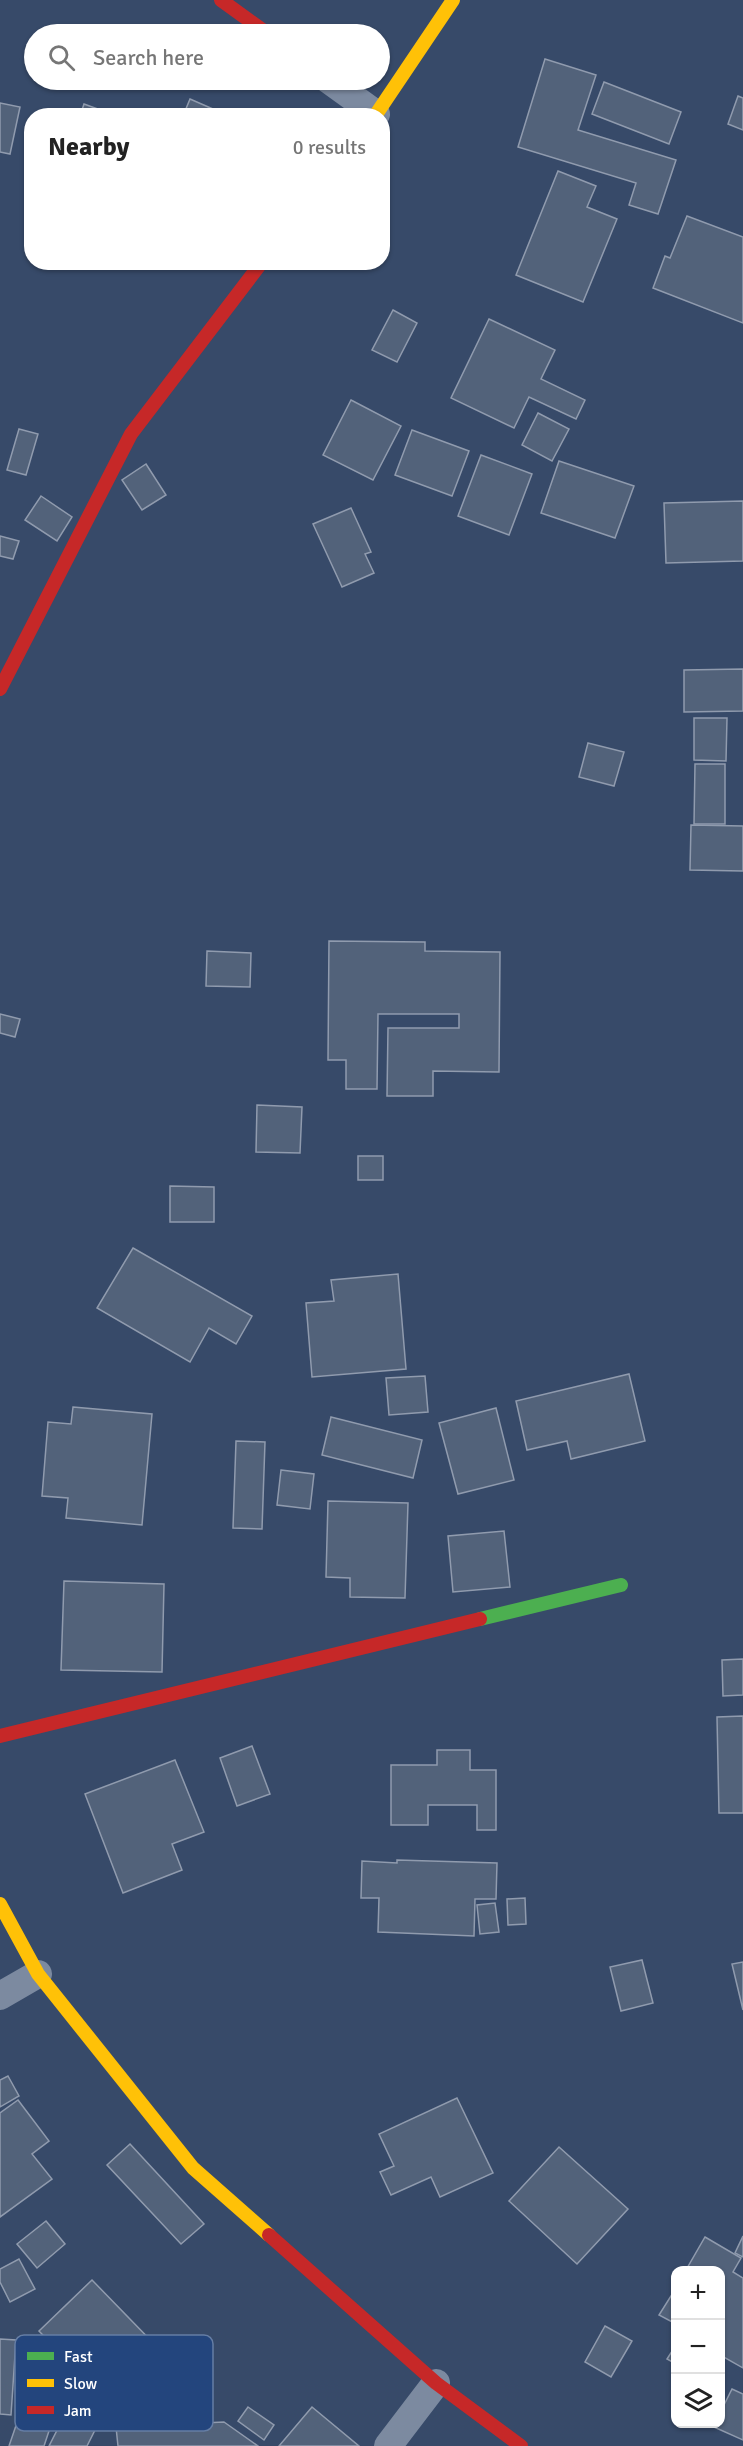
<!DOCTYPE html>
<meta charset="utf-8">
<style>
body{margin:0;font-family:Signika,sans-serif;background:#f6f6f6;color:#222}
.controls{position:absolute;right:18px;bottom:18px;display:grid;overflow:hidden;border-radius:12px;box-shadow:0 2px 4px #0004}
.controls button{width:54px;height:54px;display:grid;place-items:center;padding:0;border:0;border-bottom:2px solid #e0e0e0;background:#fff;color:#222;font:30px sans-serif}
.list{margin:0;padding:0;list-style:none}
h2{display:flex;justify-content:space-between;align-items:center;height:78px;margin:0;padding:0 24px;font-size:26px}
h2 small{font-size:20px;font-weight:400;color:#767676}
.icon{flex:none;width:33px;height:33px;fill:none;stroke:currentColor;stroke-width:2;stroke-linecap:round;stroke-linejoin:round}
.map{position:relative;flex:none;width:743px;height:2446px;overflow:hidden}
.search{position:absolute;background:#fff;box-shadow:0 2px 4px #0004;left:24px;top:24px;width:366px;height:66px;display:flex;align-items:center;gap:15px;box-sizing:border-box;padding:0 21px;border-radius:33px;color:#767676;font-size:22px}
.panel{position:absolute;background:#fff;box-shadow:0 2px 4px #0004;left:24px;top:108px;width:366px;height:162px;border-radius:24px}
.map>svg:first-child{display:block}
.building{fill:#52627a;stroke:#909bae;stroke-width:1.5}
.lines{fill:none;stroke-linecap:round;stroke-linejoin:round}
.street{stroke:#7c8aa0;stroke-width:28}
.fast{stroke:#4caf50;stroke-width:14}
.slow{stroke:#ffc107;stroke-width:14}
.jam{stroke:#c62828;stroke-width:14}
.key{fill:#23457d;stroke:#657da4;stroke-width:1.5}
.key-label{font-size:16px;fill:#fff}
</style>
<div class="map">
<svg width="743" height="2446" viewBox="0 0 743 2446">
<rect width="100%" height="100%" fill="#374a69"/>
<g class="building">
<polygon points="545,59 596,75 578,130 676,160 658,214 629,205 636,183 518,147"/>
<polygon points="604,82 681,112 669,144 592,114"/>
<polygon points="738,96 743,98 743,130 728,124"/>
<polygon points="190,99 229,116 183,116"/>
<polygon points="0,103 20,107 10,154 0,152"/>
<polygon points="84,104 106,112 105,116 80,116"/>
<polygon points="558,171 596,186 587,207 617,219 583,302 516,275"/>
<polygon points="687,216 743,237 743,323 653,288 665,256 670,258"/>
<polygon points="393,310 417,323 397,362 372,350"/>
<polygon points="489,319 555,350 541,379 585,400 576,419 529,397 514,428 451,398"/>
<polygon points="351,400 401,426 373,480 323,455"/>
<polygon points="538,413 569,429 552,461 522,445"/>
<polygon points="19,429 38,434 26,475 7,470"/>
<polygon points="412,430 469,451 452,496 395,475"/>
<polygon points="481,455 532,474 509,535 458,516"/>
<polygon points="559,461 634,486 615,538 541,513"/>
<polygon points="146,464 166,495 142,510 122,480"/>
<polygon points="41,496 72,517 57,541 25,520"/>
<polygon points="743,501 743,561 666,563 664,503"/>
<polygon points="351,508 371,552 365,554 374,573 342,587 313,524"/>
<polygon points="0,536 19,541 13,559 0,556"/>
<polygon points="743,669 743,711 684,712 684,670"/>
<polygon points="694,718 727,718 726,761 694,760"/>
<polygon points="588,743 624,752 614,786 579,777"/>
<polygon points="695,764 725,764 725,824 694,824"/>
<polygon points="691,825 743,826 743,871 690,870"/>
<polygon points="329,941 425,942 425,951 500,952 499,1072 433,1071 433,1096 387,1096 388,1028 459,1028 459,1014 378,1014 377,1089 346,1089 346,1060 328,1060"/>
<polygon points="207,951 251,953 250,987 206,986"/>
<polygon points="0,1014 20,1019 15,1037 0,1033"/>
<polygon points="257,1105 302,1107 300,1153 256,1152"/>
<rect x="358" y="1156" width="25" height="24"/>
<polygon points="170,1186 214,1187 214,1222 170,1222"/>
<polygon points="133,1248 252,1316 236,1344 209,1328 190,1362 97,1308"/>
<polygon points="398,1274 406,1369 312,1377 306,1303 334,1301 331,1280"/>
<polygon points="629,1374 645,1441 571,1459 567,1441 527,1450 516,1401"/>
<polygon points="425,1376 428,1412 389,1415 386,1378"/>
<polygon points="73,1407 152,1414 142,1525 66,1518 68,1498 42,1496 48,1422 71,1424"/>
<polygon points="496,1408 514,1480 458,1494 439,1423"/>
<polygon points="331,1417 422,1440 413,1478 322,1455"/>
<polygon points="236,1441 265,1442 262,1529 233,1528"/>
<polygon points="281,1470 314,1474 310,1509 277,1505"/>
<polygon points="328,1501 408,1503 405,1598 350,1597 350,1578 326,1577"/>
<polygon points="504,1531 510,1587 453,1592 448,1536"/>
<polygon points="64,1581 164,1584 162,1672 61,1670"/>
<polygon points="743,1659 743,1695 723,1696 722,1660"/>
<polygon points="743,1716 743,1813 719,1813 717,1717"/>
<polygon points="252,1746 270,1794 237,1806 220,1758"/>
<polygon points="437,1750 470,1750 470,1770 496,1770 496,1830 477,1830 477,1805 428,1805 428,1825 391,1825 391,1765 437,1765"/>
<polygon points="175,1760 204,1832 172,1844 182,1870 123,1893 85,1794"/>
<polygon points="397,1860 497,1863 496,1899 475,1899 474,1936 378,1932 379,1898 361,1898 362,1861 397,1863"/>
<polygon points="525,1898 526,1924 508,1925 507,1899"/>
<polygon points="495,1903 499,1932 480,1934 477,1905"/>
<polygon points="642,1960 653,2003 621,2011 610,1967"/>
<polygon points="743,1962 743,2010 732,1964"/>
<polygon points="8,2076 19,2096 0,2107 0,2080"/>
<polygon points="457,2098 493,2173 440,2197 431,2177 391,2195 380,2172 394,2166 379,2134"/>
<polygon points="18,2100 49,2141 32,2154 52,2179 0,2217 0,2113"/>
<polygon points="130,2144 204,2224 181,2244 107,2165"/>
<polygon points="559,2147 628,2209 577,2264 509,2201"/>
<polygon points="46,2221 65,2244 37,2268 17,2244"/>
<polygon points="743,2236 743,2257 735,2253"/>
<polygon points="705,2237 741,2258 733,2272 743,2278 743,2368 722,2356 720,2359 720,2270 686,2270"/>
<polygon points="19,2259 35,2289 10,2302 0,2282 0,2269"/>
<polygon points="92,2280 161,2351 108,2402 39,2331"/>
<polygon points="676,2288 676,2324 659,2315"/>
<polygon points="605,2326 632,2341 611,2377 585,2362"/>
<polygon points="0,2339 16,2340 11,2415 0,2414"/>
<polygon points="676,2345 676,2364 667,2359"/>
<polygon points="732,2389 743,2394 743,2440 714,2427 715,2424 720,2424 720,2413"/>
<polygon points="74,2397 104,2412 87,2446 49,2446"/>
<polygon points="248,2407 274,2425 264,2440 238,2421"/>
<polygon points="312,2407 359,2446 279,2446"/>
<polygon points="21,2411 52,2422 44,2446 9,2446"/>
<polygon points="224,2422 258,2446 118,2446 116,2427"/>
</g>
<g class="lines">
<g class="street">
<polyline points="329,80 376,114"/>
<polyline points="0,1996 38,1974"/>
<polyline points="388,2446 436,2383"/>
</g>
<polyline class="fast" points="480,1619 621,1585"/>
<g class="slow">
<polyline points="375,116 453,0"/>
<polyline points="0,1904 38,1974 193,2168 269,2235"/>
</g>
<g class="jam">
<polyline points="221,0 268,34"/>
<polyline points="0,689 131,434 262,262"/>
<polyline points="0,1736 480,1619"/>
<polyline points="269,2235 436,2383 521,2446"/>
</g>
</g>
<rect x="15" y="2335" width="198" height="96" rx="9" class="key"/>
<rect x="27" y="2352" width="27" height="8" fill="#4caf50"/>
<rect x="27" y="2379" width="27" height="8" fill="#ffc107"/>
<rect x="27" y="2406" width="27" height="8" fill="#c62828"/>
<g class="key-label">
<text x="64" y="2362">Fast</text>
<text x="64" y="2389">Slow</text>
<text x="64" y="2416">Jam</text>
</g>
</svg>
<div class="controls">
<button>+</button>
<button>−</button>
<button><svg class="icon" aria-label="layers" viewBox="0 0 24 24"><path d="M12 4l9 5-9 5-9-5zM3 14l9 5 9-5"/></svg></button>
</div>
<div class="search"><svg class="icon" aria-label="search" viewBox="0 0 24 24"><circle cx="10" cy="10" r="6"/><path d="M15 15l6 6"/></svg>Search here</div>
<section class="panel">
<h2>Nearby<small>0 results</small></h2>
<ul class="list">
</ul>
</section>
</div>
